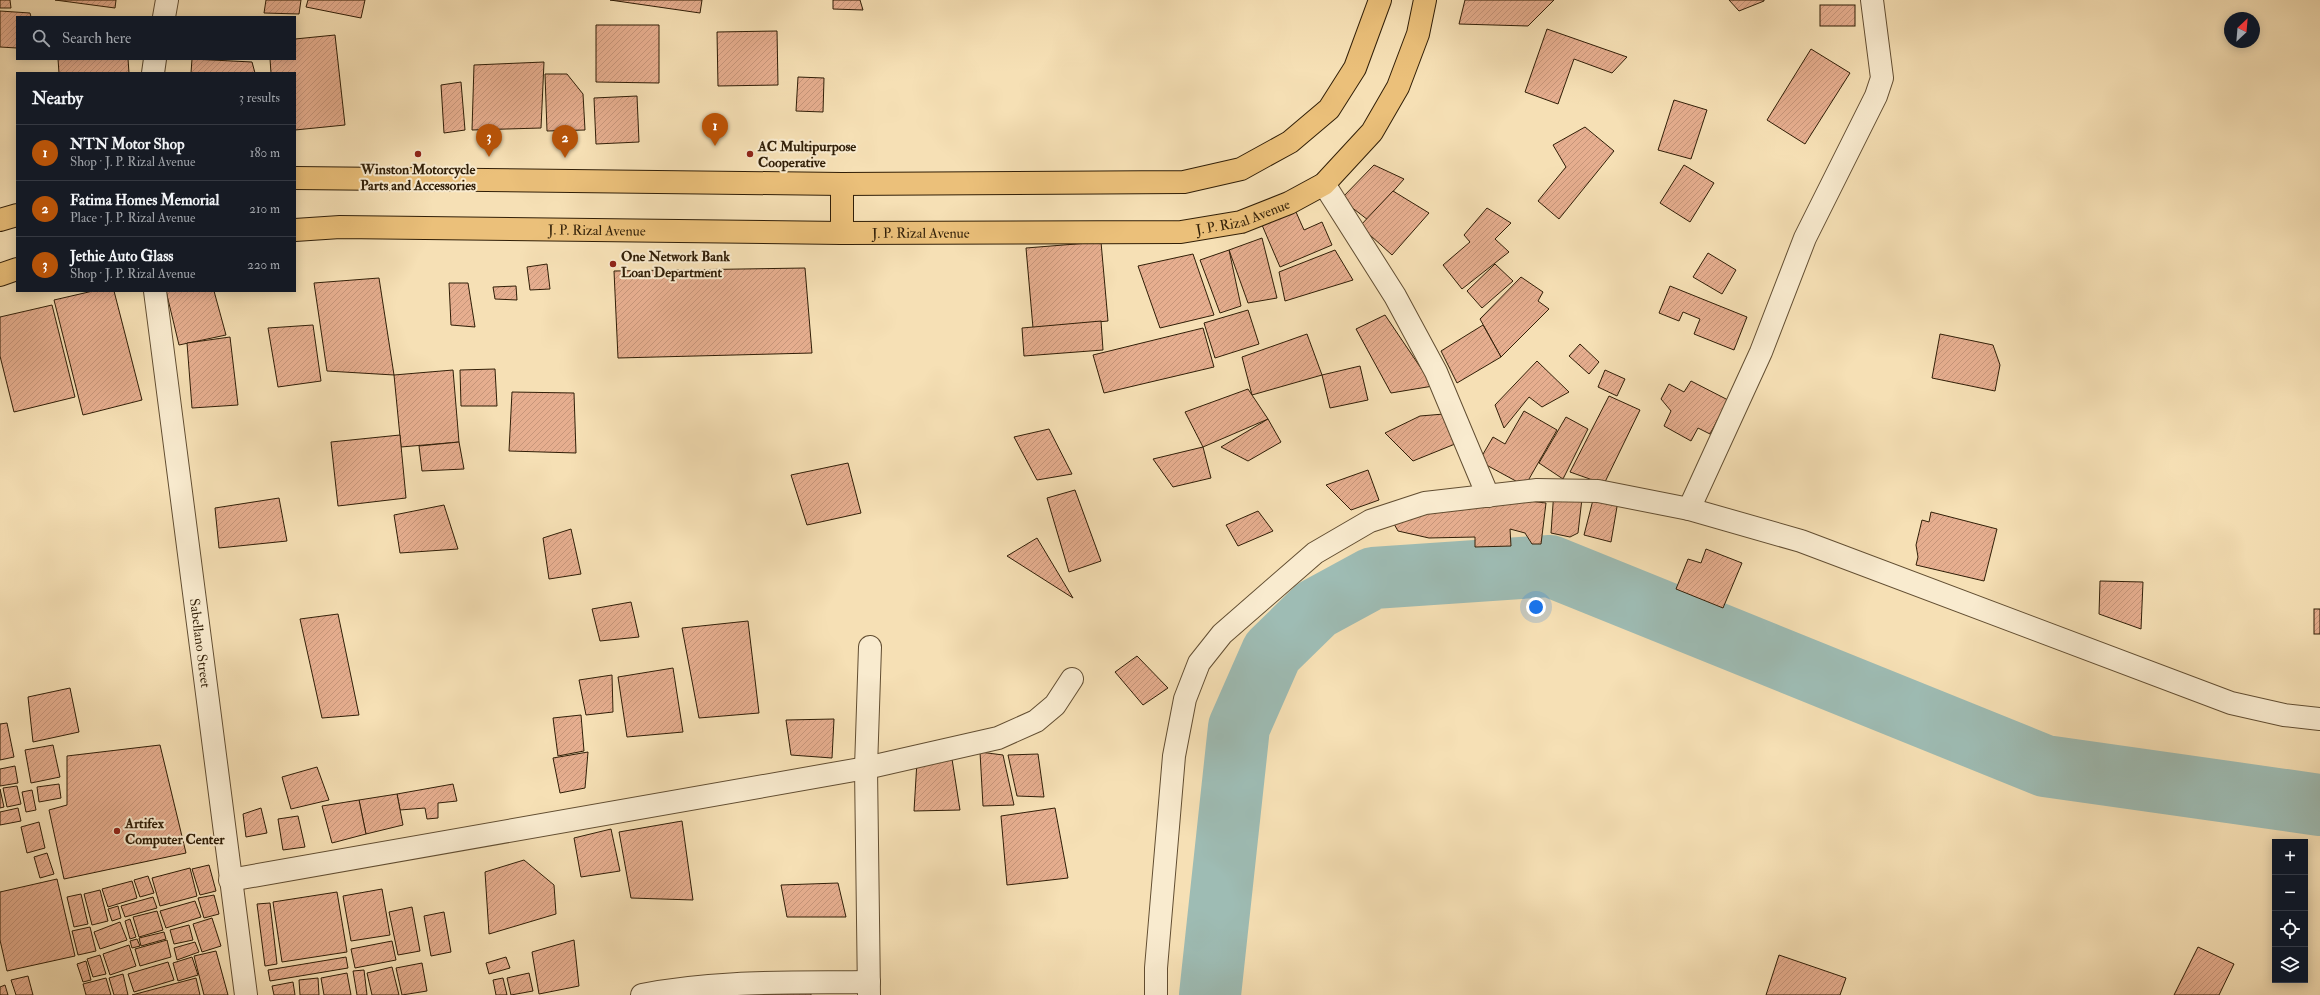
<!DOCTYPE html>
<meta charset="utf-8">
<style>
body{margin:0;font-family:"IM FELL Double Pica",serif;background:#20242c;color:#f1f3f6}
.controls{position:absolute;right:12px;bottom:12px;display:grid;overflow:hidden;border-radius:0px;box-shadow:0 2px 10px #0003}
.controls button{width:36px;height:36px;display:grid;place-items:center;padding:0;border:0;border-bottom:1px solid #363941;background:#171b24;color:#f1f3f6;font:20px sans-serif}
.compass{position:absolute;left:2224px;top:12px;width:36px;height:36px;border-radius:50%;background:#171b24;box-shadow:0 2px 10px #0003;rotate:26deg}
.you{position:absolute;left:1536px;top:607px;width:14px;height:14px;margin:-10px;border:3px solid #fff;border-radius:50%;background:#1a73e8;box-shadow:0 0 0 6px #1a73e833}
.badge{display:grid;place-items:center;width:26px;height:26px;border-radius:50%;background:#b45309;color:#fff;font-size:13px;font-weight:700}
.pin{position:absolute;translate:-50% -33px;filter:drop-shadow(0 1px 2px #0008)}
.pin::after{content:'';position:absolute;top:21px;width:14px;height:12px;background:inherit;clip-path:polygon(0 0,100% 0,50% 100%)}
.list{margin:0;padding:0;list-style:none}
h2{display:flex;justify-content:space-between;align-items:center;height:52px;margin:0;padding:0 16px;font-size:17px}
h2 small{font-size:13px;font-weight:400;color:#9ea1a6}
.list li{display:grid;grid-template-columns:26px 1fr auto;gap:12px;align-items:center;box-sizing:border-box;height:56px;padding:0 16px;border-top:1px solid #363941}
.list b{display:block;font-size:15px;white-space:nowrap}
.list p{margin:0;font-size:13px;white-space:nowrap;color:#9ea1a6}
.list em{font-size:13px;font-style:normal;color:#9ea1a6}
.icon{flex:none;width:22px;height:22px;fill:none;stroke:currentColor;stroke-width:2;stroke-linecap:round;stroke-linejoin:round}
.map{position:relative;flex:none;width:2320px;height:995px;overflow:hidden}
.search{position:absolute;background:#171b24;box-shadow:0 2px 10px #0003;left:16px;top:16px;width:280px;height:44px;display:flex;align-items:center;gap:10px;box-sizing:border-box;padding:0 14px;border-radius:0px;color:#9ea1a6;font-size:15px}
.panel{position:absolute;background:#171b24;box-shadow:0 2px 10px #0003;left:16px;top:72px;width:280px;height:220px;border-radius:0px}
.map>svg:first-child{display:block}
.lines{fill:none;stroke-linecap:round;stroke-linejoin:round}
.river{stroke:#9ebcb4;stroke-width:62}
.building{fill:url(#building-hatch);stroke:#301e07}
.minor-casing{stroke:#624e32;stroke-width:24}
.primary-casing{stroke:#301e07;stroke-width:24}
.minor{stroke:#f9ebcf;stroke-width:22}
.primary{stroke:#ebc07a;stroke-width:22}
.poi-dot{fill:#8f2418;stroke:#f9ebcf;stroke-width:1.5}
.labels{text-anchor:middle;stroke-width:4;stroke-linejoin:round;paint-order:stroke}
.poi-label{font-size:14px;font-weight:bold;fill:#301e07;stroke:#f9ebcf;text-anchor:start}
.street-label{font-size:14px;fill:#301e07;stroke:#f9ebcf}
</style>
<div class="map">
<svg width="2320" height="995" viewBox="0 0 2320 995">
<defs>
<pattern id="building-hatch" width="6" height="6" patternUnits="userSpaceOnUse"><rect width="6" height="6" fill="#e6ae8f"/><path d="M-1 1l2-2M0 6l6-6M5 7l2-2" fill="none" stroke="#c6957a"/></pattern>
</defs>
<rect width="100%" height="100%" fill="#f6e0b5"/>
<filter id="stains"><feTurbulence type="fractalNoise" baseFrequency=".005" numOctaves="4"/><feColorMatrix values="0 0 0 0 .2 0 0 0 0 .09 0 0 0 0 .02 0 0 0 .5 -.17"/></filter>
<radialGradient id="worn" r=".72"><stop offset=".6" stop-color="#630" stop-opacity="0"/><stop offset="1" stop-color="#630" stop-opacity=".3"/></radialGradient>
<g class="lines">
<polyline class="river" points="1210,995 1239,727 1272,652 1316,609 1373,578 1550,566 2045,766 2320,805"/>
</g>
<g class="building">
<polygon points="0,0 10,0 11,8 0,8"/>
<polygon points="55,0 116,0 115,8"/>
<polygon points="266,0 301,0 299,14 264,13"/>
<polygon points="308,0 365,0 361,18 306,7"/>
<polygon points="610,0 702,0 700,13"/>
<polygon points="833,0 860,0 863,10 833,9"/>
<polygon points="1465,0 1554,0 1528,26 1459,24"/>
<polygon points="1729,0 1764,0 1764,1 1739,11"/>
<rect x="1820" y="5" width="35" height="21"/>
<polygon points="0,11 30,13 31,17 17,17 17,48 0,47"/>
<polygon points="596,25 659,25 659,83 596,82"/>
<polygon points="1547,29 1627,57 1612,73 1574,59 1558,104 1525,92"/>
<polygon points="777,31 778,85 718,86 717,32"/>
<polygon points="335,35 345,125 295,130 295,73 271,73 270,59 295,59 295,39"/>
<polygon points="1811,49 1850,73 1805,144 1767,120"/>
<polygon points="58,59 128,59 129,73 59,73"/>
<polygon points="192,59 252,62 255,73 191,73"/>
<polygon points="544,62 541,128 472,130 474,65"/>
<polygon points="545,74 567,74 583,94 585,130 547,131"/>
<polygon points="798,77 824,78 823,112 796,111"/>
<polygon points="461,82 465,130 444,133 441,85"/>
<polygon points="637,96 639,142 596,144 594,98"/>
<polygon points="1674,100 1707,110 1691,159 1658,150"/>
<polygon points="1585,127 1614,151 1559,219 1538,201 1566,167 1553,145"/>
<polygon points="1374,165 1404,179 1368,220 1341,199"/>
<polygon points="1684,165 1714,183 1690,222 1660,203"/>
<polygon points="1393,191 1429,213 1392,255 1360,226"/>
<polygon points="1487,208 1511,223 1495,239 1509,252 1462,289 1443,265 1470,242 1464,235"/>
<polygon points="1296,212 1304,230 1322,222 1332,245 1280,267 1262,225"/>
<polygon points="1262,238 1277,298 1248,303 1229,250"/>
<polygon points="1101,242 1108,321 1033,328 1026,248"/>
<polygon points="1229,250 1241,306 1220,313 1200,260"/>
<polygon points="1335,250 1353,280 1285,301 1279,272"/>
<polygon points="1708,253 1736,270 1722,294 1693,277"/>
<polygon points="1193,254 1214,315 1160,328 1138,266"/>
<polygon points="547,264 550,289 530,290 527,267"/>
<polygon points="1495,264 1513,281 1482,308 1467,291"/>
<polygon points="805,268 812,353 618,358 614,271"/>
<polygon points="1521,277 1543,292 1538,301 1549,309 1501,357 1480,319"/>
<polygon points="379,278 394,375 327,371 314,283"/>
<polygon points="449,283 468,283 475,327 451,325"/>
<polygon points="516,286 517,300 495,299 493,287"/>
<polygon points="1670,286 1747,317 1734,350 1694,334 1700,319 1683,312 1679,321 1659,313"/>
<polygon points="93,291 114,291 142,400 83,415 54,300"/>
<polygon points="166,291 214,291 226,335 179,345"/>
<polygon points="52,305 75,397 14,412 0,356 0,317"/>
<polygon points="1248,310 1259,344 1215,358 1204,323"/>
<polygon points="1385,315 1433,386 1391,393 1356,329"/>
<polygon points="1101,321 1103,350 1024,356 1022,328"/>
<polygon points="313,325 321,381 278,387 268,328"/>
<polygon points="1483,325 1501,357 1457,383 1441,351"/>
<polygon points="1203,328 1214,367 1104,393 1093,355"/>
<polygon points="1307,334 1322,375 1252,395 1242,357"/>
<polygon points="1940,334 1993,345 2000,365 1995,391 1932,378"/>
<polygon points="230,337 238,405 192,408 187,343"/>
<polygon points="1580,344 1599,362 1589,374 1569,356"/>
<polygon points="1537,361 1569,392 1542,407 1529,397 1504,428 1495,405"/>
<polygon points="1360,366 1368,400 1330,408 1322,375"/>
<polygon points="495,369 497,406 461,406 460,370"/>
<polygon points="453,370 459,442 401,447 394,375"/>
<polygon points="1605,370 1625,379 1617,396 1598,387"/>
<polygon points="1691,381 1728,400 1710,434 1698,428 1691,441 1664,426 1671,411 1661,399 1669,384 1684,392"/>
<polygon points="1248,389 1268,419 1203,447 1185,412"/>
<polygon points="512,392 574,393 576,453 509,451"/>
<polygon points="1609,396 1640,410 1604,484 1570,472"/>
<polygon points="1524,411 1557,430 1525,486 1479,461 1493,437 1505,444"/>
<polygon points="1444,414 1455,444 1413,461 1385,433 1420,416"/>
<polygon points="1566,417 1588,429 1563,479 1539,463"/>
<polygon points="1268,419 1281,442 1248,461 1221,447"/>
<polygon points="1049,429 1072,474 1037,480 1014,437"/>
<polygon points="400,435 406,498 338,506 331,442"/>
<polygon points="459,442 464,469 422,471 419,446"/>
<polygon points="1203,447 1211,478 1173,487 1153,459"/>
<polygon points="848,463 861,513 807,525 791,475"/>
<polygon points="1368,470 1379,500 1351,510 1326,485"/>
<polygon points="1075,490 1101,561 1069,572 1047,498"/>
<polygon points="1554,490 1583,490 1578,533 1570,537 1551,533"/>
<polygon points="1528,495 1529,501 1546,503 1541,544 1532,544 1525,533 1510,529 1511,546 1475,547 1475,537 1429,538 1398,531 1394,524 1407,517"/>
<polygon points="1594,496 1618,501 1611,542 1584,535"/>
<polygon points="279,498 287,541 219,548 215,508"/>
<polygon points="444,505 458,549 400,553 394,515"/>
<polygon points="1258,511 1273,531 1238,546 1226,525"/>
<polygon points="1931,512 1997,529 1984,581 1916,565 1918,557 1916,545 1922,520 1929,522"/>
<polygon points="571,529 581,574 549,579 543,538"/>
<polygon points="1037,538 1073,598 1007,556"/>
<polygon points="1706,549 1742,563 1723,608 1676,589 1688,559 1701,563"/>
<polygon points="2100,581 2143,582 2141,629 2099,614"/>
<polygon points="631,602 639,637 600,641 592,609"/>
<rect x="2314" y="609" width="6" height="25"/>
<polygon points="338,614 359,715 322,718 300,619"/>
<polygon points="748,621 759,713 699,718 682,628"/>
<polygon points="1137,656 1168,688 1143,705 1115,672"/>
<polygon points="673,668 683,732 627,737 618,677"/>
<polygon points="612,675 613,712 586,715 579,680"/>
<polygon points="70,688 79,732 33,742 28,697"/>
<polygon points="581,715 584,751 558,756 553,718"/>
<polygon points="834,719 832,758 791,755 786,720"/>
<polygon points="7,723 14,757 0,760 0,724"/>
<polygon points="53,745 60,777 31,783 25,750"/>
<polygon points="160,745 186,853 64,879 49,810 67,805 67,756"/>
<polygon points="588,752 585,788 560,793 553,758"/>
<polygon points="980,752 1003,755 1014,805 983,806"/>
<polygon points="1038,754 1044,797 1017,796 1008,755"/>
<polygon points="952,759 960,810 914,811 917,761"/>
<polygon points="15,766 18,783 0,786 0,769"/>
<polygon points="317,767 329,800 291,809 282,777"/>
<polygon points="59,784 61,798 39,802 37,787"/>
<polygon points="453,784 457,801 438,803 438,818 427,819 425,808 400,810 397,794"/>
<polygon points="17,786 21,804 7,807 3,788"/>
<polygon points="0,789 4,807 0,808"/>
<polygon points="32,790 36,810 26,812 22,792"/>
<polygon points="397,794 403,825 366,834 359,800"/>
<polygon points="359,800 366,834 332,843 322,806"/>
<polygon points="18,808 21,821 0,825 0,812"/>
<polygon points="261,808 267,833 246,837 243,814"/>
<polygon points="1055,808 1068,878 1007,885 1001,816"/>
<polygon points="298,816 305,847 283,850 278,819"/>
<polygon points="682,821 693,900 631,898 619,832"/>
<polygon points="39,822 45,848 27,853 21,827"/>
<polygon points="611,829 620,871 581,877 574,838"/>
<polygon points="47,853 54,874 40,878 34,857"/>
<polygon points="524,860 554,885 556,914 489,934 485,872"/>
<polygon points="209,865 216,891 200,895 192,869"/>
<polygon points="190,868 197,896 160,906 152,878"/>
<polygon points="148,876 154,893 140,897 134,880"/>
<polygon points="57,879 75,956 7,971 0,940 0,892"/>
<polygon points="132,881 137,898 108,907 102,889"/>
<polygon points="838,883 846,917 787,917 781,885"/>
<polygon points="382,889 390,935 351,941 343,896"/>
<polygon points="100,890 108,921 92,925 84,894"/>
<polygon points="337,892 347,952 282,962 273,902"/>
<polygon points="81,894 88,924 74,927 67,897"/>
<polygon points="214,895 219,914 204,918 198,898"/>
<polygon points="153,897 157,908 125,917 121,906"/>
<polygon points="195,901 201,917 166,928 160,911"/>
<polygon points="270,903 277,964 265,966 257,904"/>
<polygon points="118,906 121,918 112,921 108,909"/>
<polygon points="412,907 420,951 398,955 389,912"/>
<polygon points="157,911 163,930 139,937 133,917"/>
<polygon points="444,912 451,952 431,956 424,916"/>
<polygon points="212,918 221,946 202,952 193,924"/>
<polygon points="130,919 136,937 130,939 125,921"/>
<polygon points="120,922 127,940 100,949 94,932"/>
<polygon points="189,925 193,940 174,944 170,930"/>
<polygon points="90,927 96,951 78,955 72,931"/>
<polygon points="164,932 166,939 141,946 139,938"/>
<polygon points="137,939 140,946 132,948 130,941"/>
<polygon points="167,940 171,957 140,966 135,949"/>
<polygon points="574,940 579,986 539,994 532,952"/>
<polygon points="392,941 396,960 355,968 351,949"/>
<polygon points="195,942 199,952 177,960 174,948"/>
<polygon points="129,945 136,966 110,975 103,954"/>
<polygon points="2198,947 2234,964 2219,995 2174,995"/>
<polygon points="216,951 228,995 204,995 194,956"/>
<polygon points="100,955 106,974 93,977 87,959"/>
<polygon points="1779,955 1846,978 1840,995 1766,995"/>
<polygon points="192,957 198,975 178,981 173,963"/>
<polygon points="346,957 348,968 270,981 268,970"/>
<polygon points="506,957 510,968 489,974 486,963"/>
<polygon points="86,961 91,980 83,982 77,964"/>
<polygon points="168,962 174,980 134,992 128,974"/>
<polygon points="422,963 427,991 402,995 396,968"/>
<polygon points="392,967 399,995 372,995 367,973"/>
<polygon points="364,970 367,995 357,995 353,971"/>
<polygon points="347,973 351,995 324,995 321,978"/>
<polygon points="529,973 533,991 511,995 507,978"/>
<polygon points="123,974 128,995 114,995 109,978"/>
<polygon points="28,976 33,995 16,995 11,980"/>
<polygon points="106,978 111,995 86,995 83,984"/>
<polygon points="196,978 200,995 132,995"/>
<polygon points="318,978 319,995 300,995 299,980"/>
<polygon points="503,978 507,995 496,995 493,980"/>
<polygon points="293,982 295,995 274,995 272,986"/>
<polygon points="5,985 8,995 0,995 0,987"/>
<polygon points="811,991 811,995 751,995"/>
</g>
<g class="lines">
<g class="minor-casing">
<g id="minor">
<polyline points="164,17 167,0"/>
<polyline points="153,73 155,59"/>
<polyline points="1324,184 1395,296 1436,372 1488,496"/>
<path id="s1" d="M155,291L246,995"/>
<polyline points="1689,509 1761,352 1805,238 1876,96 1882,78 1872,0"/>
<polyline points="230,880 866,768 998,738 1036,721 1055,705 1072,679"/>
<path d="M642,995C716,980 794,983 869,982"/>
<polyline points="869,995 866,768 870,647"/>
<polyline points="1156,995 1156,968 1174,756 1185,699 1199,663 1222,634 1315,553 1370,521 1425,503 1537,490 1598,491 1689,509 1801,541 2231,703 2284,715 2320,719"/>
</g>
</g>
<g class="primary-casing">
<g id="primary">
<polyline points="295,178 842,184 1184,182 1241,169 1290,142 1329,109 1355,68 1380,0"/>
<polyline points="842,184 842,233"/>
<polyline points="0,220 17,215"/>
<path id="s2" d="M295,230L340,227L842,233L1181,232L1241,222L1289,203L1324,184L1372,132L1398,87L1418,34L1425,0"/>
<polyline points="0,275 17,269"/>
</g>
</g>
<use href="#minor" class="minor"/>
<use href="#primary" class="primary"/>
</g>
<g class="poi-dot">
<circle cx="418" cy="154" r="4"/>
<circle cx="750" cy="154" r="4"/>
<circle cx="613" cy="264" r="4"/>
<circle cx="117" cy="831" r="4"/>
</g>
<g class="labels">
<g class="poi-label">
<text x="758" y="151">AC Multipurpose<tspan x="758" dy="16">Cooperative</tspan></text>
<text x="418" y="174" text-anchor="middle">Winston Motorcycle<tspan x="418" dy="16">Parts and Accessories</tspan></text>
<text x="621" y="261">One Network Bank<tspan x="621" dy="16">Loan Department</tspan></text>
<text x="125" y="828">Artifex<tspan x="125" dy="16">Computer Center</tspan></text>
</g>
<g class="street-label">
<text dy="5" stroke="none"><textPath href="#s2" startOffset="950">J. P. Rizal Avenue</textPath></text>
<text dy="5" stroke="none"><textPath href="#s2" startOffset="302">J. P. Rizal Avenue</textPath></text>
<text dy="5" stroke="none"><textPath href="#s2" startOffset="626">J. P. Rizal Avenue</textPath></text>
<text dy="5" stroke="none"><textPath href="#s1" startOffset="355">Sabellano Street</textPath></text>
</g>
</g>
<rect width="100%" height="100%" filter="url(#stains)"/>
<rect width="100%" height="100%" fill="url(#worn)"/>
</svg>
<div class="controls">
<button>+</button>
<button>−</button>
<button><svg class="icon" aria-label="locate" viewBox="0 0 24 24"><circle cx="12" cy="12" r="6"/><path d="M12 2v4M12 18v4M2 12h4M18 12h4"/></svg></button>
<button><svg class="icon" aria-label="layers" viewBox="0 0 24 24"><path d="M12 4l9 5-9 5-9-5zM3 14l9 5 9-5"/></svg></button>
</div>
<svg class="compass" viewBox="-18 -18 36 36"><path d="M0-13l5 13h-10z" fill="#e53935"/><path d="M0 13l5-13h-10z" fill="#9ea1a6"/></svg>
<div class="you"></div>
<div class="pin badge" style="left:715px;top:146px">1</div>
<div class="pin badge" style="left:565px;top:158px">2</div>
<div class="pin badge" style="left:489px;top:157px">3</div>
<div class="search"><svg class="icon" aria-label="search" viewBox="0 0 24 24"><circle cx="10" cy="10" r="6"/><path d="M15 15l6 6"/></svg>Search here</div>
<section class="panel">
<h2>Nearby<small>3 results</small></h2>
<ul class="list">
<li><span class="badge">1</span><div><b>NTN Motor Shop</b><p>Shop · J. P. Rizal Avenue</p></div><em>180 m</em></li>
<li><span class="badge">2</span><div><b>Fatima Homes Memorial</b><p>Place · J. P. Rizal Avenue</p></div><em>210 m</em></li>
<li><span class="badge">3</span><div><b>Jethie Auto Glass</b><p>Shop · J. P. Rizal Avenue</p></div><em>220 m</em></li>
</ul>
</section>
</div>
